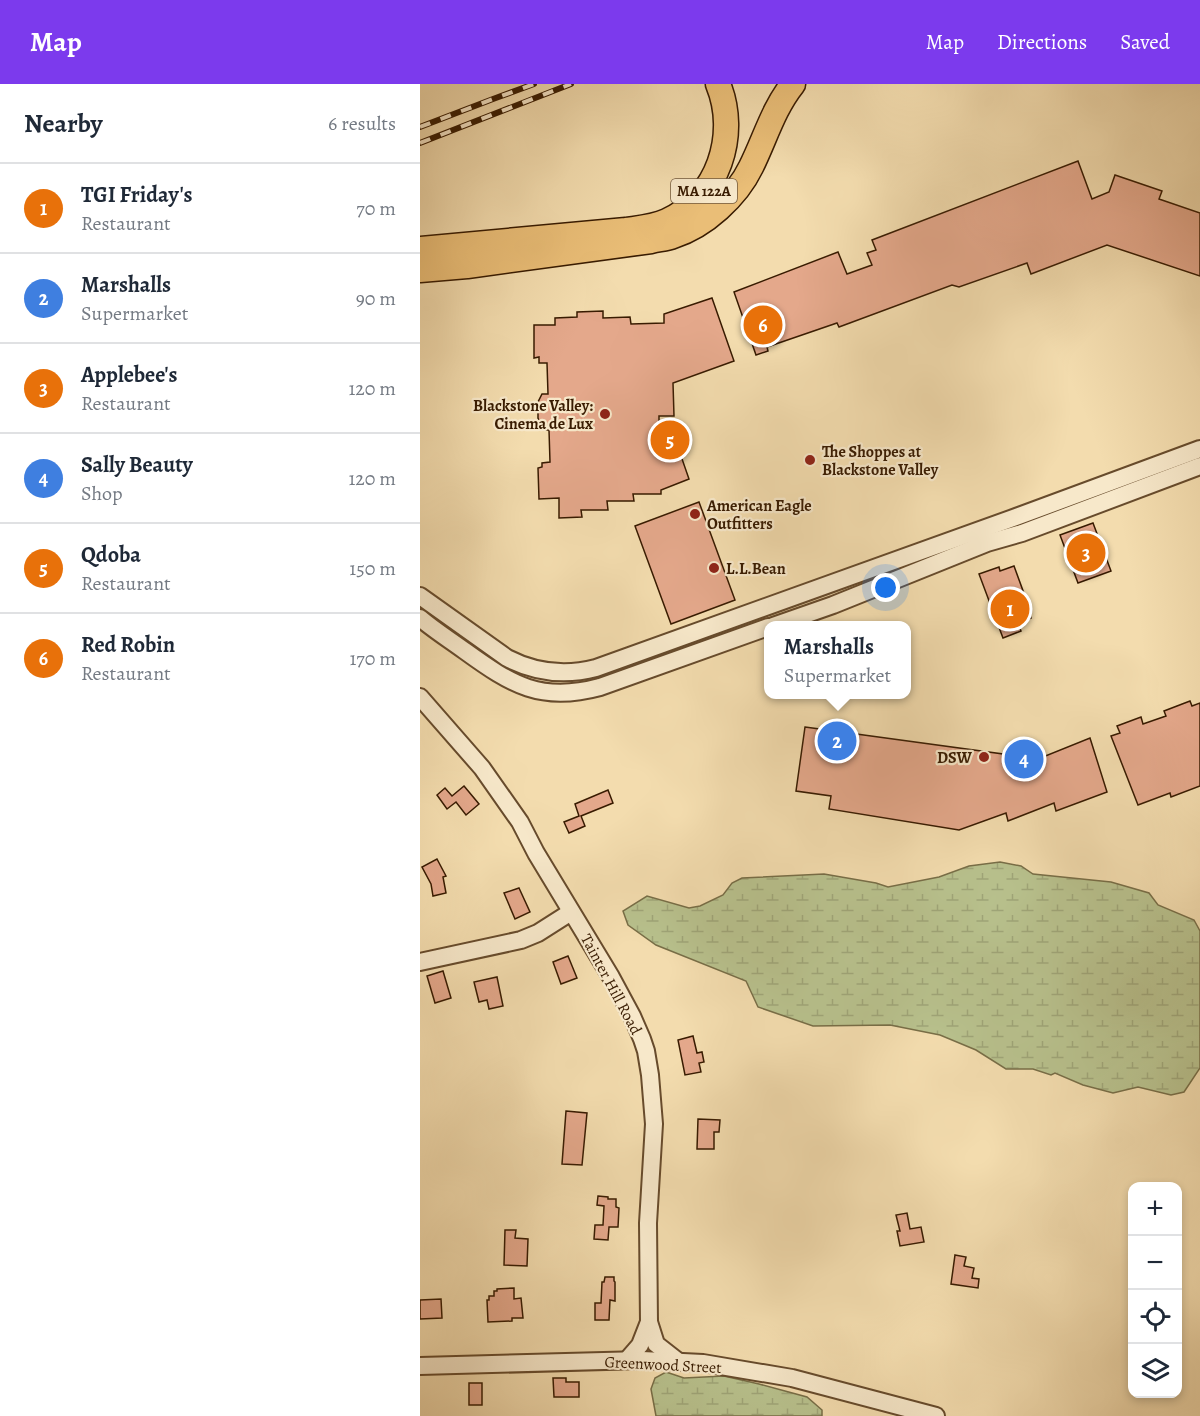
<!DOCTYPE html>
<meta charset="utf-8">
<style>
body{margin:0;font-family:Alegreya,serif;background:#f2f2f3;color:#1f2937}
.controls{position:absolute;right:18px;bottom:18px;display:grid;overflow:hidden;border-radius:12px;box-shadow:0 3px 9px #0003}
.controls button{width:54px;height:54px;display:grid;place-items:center;padding:0;border:0;border-bottom:2px solid #e0e1e3;background:#fff;color:#1f2937;font:30px sans-serif}
.you{position:absolute;left:466px;top:504px;width:21px;height:21px;margin:-15px;border:4px solid #fff;border-radius:50%;background:#1a73e8;box-shadow:0 0 0 9px #1a73e833}
.badge{display:grid;place-items:center;width:39px;height:39px;border-radius:50%;background:#7c3aed;color:#fff;font-size:20px;font-weight:700}
.pin{position:absolute;translate:-50% -50%;border:3px solid #fff;box-shadow:0 2px 6px #0006}
.popup{position:absolute;left:344px;top:537px;width:147px;height:78px;box-sizing:border-box;display:grid;place-content:center;border-radius:12px;background:#fff;filter:drop-shadow(0 2px 4px #0005);font-size:20px;white-space:nowrap;color:#747a83}
.popup b{font-size:22px;color:#1f2937}
.popup::after{content:'';position:absolute;left:50%;top:100%;margin-left:-12px;border:12px solid transparent;border-top-color:#fff}
.list{margin:0;padding:0;list-style:none}
h2{display:flex;justify-content:space-between;align-items:center;height:78px;margin:0;padding:0 24px;font-size:26px}
h2 small{font-size:20px;font-weight:400;color:#747a83}
.list li{display:grid;grid-template-columns:39px 1fr auto;gap:18px;align-items:center;box-sizing:border-box;height:90px;padding:0 24px;border-top:2px solid #e0e1e3}
.list b{display:block;font-size:22px;white-space:nowrap}
.list p{margin:0;font-size:20px;white-space:nowrap;color:#747a83}
.list em{font-size:20px;font-style:normal;color:#747a83}
.icon{flex:none;width:33px;height:33px;fill:none;stroke:currentColor;stroke-width:2;stroke-linecap:round;stroke-linejoin:round}
.map{position:relative;flex:none;width:780px;height:1332px;overflow:hidden}
header{display:flex;align-items:center;gap:36px;box-sizing:border-box;height:84px;padding:0 30px;background:#7c3aed;color:#fff}
header strong{font-size:28px}
nav{display:flex;gap:33px;margin-inline-start:auto;font-size:21px}
main{display:flex}
aside{flex:1;background:#fff}
.map>svg:first-child{display:block}
.wetland{fill:url(#wetland-marsh);stroke:#786e47;stroke-width:1.5}
.building{fill:#e4a88b;stroke:#381b01;stroke-width:1.5}
.lines{fill:none;stroke-linecap:round;stroke-linejoin:round}
.minor-casing{stroke:#674b2c;stroke-width:20}
.highway-casing{stroke:#381b01;stroke-width:27}
.minor{stroke:#f7e8ca;stroke-width:16}
.highway{stroke:#eabe77;stroke-width:24}
.rail-casing{stroke:#381b01;stroke-width:6}
.rail{stroke:#f7e8ca;stroke-width:4;stroke-dasharray:11;stroke-linecap:butt}
.poi-dot{fill:#8f2418;stroke:#f7e8ca;stroke-width:2}
.labels{text-anchor:middle;stroke-width:4.5;stroke-linejoin:round;paint-order:stroke}
.shield{fill:#f7e8ca;stroke:#71583d;stroke-width:1.5}
.shield-label{font-size:15px;font-weight:bold;fill:#381b01}
.poi-label{font-size:16px;font-weight:bold;fill:#381b01;stroke:#f7e8ca;text-anchor:start}
.street-label{font-size:16px;fill:#381b01;stroke:#f7e8ca}
</style>
<header>
<strong>Map</strong>
<nav><a>Map</a><a>Directions</a><a>Saved</a></nav>
</header>
<main>
<aside>
<h2>Nearby<small>6 results</small></h2>
<ul class="list">
<li><span class="badge" style="background:#e8710a">1</span><div><b>TGI Friday's</b><p>Restaurant</p></div><em>70 m</em></li>
<li><span class="badge" style="background:#3f7fe0">2</span><div><b>Marshalls</b><p>Supermarket</p></div><em>90 m</em></li>
<li><span class="badge" style="background:#e8710a">3</span><div><b>Applebee's</b><p>Restaurant</p></div><em>120 m</em></li>
<li><span class="badge" style="background:#3f7fe0">4</span><div><b>Sally Beauty</b><p>Shop</p></div><em>120 m</em></li>
<li><span class="badge" style="background:#e8710a">5</span><div><b>Qdoba</b><p>Restaurant</p></div><em>150 m</em></li>
<li><span class="badge" style="background:#e8710a">6</span><div><b>Red Robin</b><p>Restaurant</p></div><em>170 m</em></li>
</ul>
</aside>
<div class="map">
<svg width="780" height="1332" viewBox="0 0 780 1332">
<defs>
<pattern id="wetland-marsh" width="20" height="14" patternUnits="userSpaceOnUse" patternTransform="scale(1.5)"><rect width="20" height="14" fill="#b8c18d"/><path d="M1 5h8M5 5V1M11 12h8M15 12V8" fill="none" stroke="#9fa578"/></pattern>
</defs>
<rect width="100%" height="100%" fill="#f3dcae"/>
<filter id="stains"><feTurbulence type="fractalNoise" baseFrequency=".00333" numOctaves="4"/><feColorMatrix values="0 0 0 0 .2 0 0 0 0 .09 0 0 0 0 .02 0 0 0 .5 -.17"/></filter>
<radialGradient id="worn" r=".72"><stop offset=".6" stop-color="#630" stop-opacity="0"/><stop offset="1" stop-color="#630" stop-opacity=".3"/></radialGradient>
<g class="wetland">
<polygon points="580,778 601,782 613,790 691,798 729,809 738,821 774,836 780,847 780,984 764,1008 751,1011 718,1003 693,1009 663,1001 635,989 631,991 613,985 586,985 556,966 520,951 470,941 393,942 338,923 326,897 236,861 208,841 203,827 227,812 269,824 280,822 303,811 312,799 322,794 404,790 456,799 468,803 519,793 549,782"/>
<polygon points="246,1288 264,1294 304,1292 339,1300 387,1313 402,1326 402,1332 236,1332 231,1305 235,1294"/>
</g>
<g class="building">
<polygon points="658,77 672,115 689,108 695,91 742,107 739,115 780,129 780,192 687,161 611,190 607,179 539,203 532,201 419,243 417,239 347,263 348,267 336,271 314,208 418,168 427,190 452,181 447,169 456,166 452,156"/>
<polygon points="292,214 314,277 253,299 254,332 239,332 239,353 253,349 269,395 241,406 241,410 213,410 214,417 187,417 188,426 161,426 162,433 139,434 139,414 119,415 118,384 122,383 122,379 130,378 129,346 123,346 118,334 118,318 122,310 128,310 127,279 119,279 119,273 114,274 114,241 135,241 135,234 157,233 157,228 183,227 183,234 210,233 211,240 244,239 244,230"/>
<polygon points="279,418 315,516 251,540 215,442"/>
<polygon points="673,439 691,487 658,499 640,451"/>
<polygon points="594,482 606,515 604,516 611,534 598,539 601,547 583,554 559,490 579,483 580,487"/>
<polygon points="770,617 772,622 780,619 780,702 751,713 750,709 718,721 691,652 700,649 697,642 721,633 723,640 746,632 744,627"/>
<polygon points="385,643 583,670 587,680 621,666 623,673 670,654 687,708 636,727 634,719 588,737 586,729 539,746 409,725 411,712 376,707"/>
<polygon points="44,702 59,720 46,731 36,718 27,725 17,711 25,704 32,712"/>
<polygon points="188,706 193,719 161,732 165,742 149,749 144,738 159,732 155,720"/>
<polygon points="17,775 26,792 23,793 26,809 13,812 11,800 2,783"/>
<polygon points="99,804 110,828 95,835 84,809"/>
<polygon points="148,872 157,894 141,900 133,878"/>
<polygon points="23,887 31,914 15,919 7,892"/>
<polygon points="77,893 83,922 69,925 67,916 59,918 54,898"/>
<polygon points="273,952 277,969 282,968 284,978 279,979 281,988 265,991 258,956"/>
<polygon points="146,1027 167,1029 162,1081 142,1080"/>
<polygon points="278,1035 300,1036 299,1048 294,1048 294,1065 277,1065"/>
<polygon points="178,1112 188,1113 188,1115 196,1115 196,1123 199,1124 198,1143 189,1143 188,1156 174,1155 175,1141 183,1141 184,1122 177,1121"/>
<polygon points="487,1129 490,1145 501,1143 504,1158 480,1162 477,1147 480,1147 476,1131"/>
<polygon points="85,1146 96,1146 95,1154 108,1155 107,1182 84,1181"/>
<polygon points="535,1171 546,1173 544,1182 554,1184 552,1194 559,1195 558,1204 531,1200"/>
<polygon points="185,1193 194,1193 194,1197 195,1198 195,1217 190,1216 189,1236 175,1236 175,1219 181,1219 182,1198 184,1198"/>
<polygon points="94,1204 94,1215 101,1214 103,1234 92,1234 92,1237 68,1238 67,1216 69,1216 69,1212 74,1212 74,1207 77,1207 77,1205"/>
<polygon points="21,1215 22,1234 0,1235 0,1216"/>
<polygon points="133,1294 146,1294 146,1298 159,1298 159,1313 134,1313"/>
<rect x="49" y="1299" width="13" height="22"/>
</g>
<g class="lines">
<g class="minor-casing">
<g id="minor">
<path d="M0,512L87,574C116,589 145,592 176,584L596,433L780,365"/>
<path d="M0,534C14,546 30,556 45,567C92,601 121,619 180,603L348,543"/>
<polyline points="353,542 413,521 567,459 602,449 780,382"/>
<polyline points="0,613 62,684 100,738 116,769 191,893 212,932 222,955 226,967 230,991 234,1040 228,1139 229,1238 236,1260 259,1278"/>
<polyline points="0,878 101,856 118,849 151,828"/>
<polyline points="207,1276 220,1261 229,1238"/>
<polyline points="0,1282 222,1276 283,1279 372,1294 516,1332"/>
</g>
</g>
<g class="highway-casing">
<g id="highway">
<path d="M0,165L206,146C220,144 234,143 247,137C298,114 319,51 298,0"/>
<path d="M0,186L47,182L231,157C238,155 246,155 253,152C285,142 317,112 331,83C345,55 353,25 373,0"/>
</g>
</g>
<use href="#minor" class="minor"/>
<use href="#highway" class="highway"/>
<g class="rail-casing">
<g id="rail">
<polyline points="0,43 73,15 114,0"/>
<polyline points="0,59 151,0"/>
</g>
</g>
<use href="#rail" class="rail"/>
</g>
<g class="poi-dot">
<circle cx="185" cy="330" r="6"/>
<circle cx="390" cy="376" r="6"/>
<circle cx="275" cy="430" r="6"/>
<circle cx="294" cy="484" r="6"/>
<circle cx="564" cy="673" r="6"/>
</g>
<g class="labels">
<rect class="shield" x="251" y="95" width="66" height="24" rx="4.5"/>
<g class="shield-label">
<text x="284" y="112">MA 122A</text>
</g>
<g class="poi-label">
<text x="173" y="327" text-anchor="end">Blackstone Valley:<tspan x="173" dy="18">Cinema de Lux</tspan></text>
<text x="402" y="373">The Shoppes at<tspan x="402" dy="18">Blackstone Valley</tspan></text>
<text x="287" y="427">American Eagle<tspan x="287" dy="18">Outfitters</tspan></text>
<text x="306" y="490">L.L.Bean</text>
<text x="552" y="679" text-anchor="end">DSW</text>
</g>
<g class="street-label">
<text transform="translate(192 900) rotate(62)" y="6">Tainter Hill Road</text>
<text transform="translate(243 1280) rotate(3)" y="6">Greenwood Street</text>
</g>
</g>
<rect width="100%" height="100%" filter="url(#stains)"/>
<rect width="100%" height="100%" fill="url(#worn)"/>
</svg>
<div class="controls">
<button>+</button>
<button>−</button>
<button><svg class="icon" aria-label="locate" viewBox="0 0 24 24"><circle cx="12" cy="12" r="6"/><path d="M12 2v4M12 18v4M2 12h4M18 12h4"/></svg></button>
<button><svg class="icon" aria-label="layers" viewBox="0 0 24 24"><path d="M12 4l9 5-9 5-9-5zM3 14l9 5 9-5"/></svg></button>
</div>
<div class="you"></div>
<div class="pin badge" style="left:590px;top:525px;background:#e8710a">1</div>
<div class="pin badge" style="left:417px;top:657px;background:#3f7fe0">2</div>
<div class="popup"><b>Marshalls</b>Supermarket</div>
<div class="pin badge" style="left:666px;top:469px;background:#e8710a">3</div>
<div class="pin badge" style="left:604px;top:675px;background:#3f7fe0">4</div>
<div class="pin badge" style="left:250px;top:356px;background:#e8710a">5</div>
<div class="pin badge" style="left:343px;top:241px;background:#e8710a">6</div>
</div>
</main>
